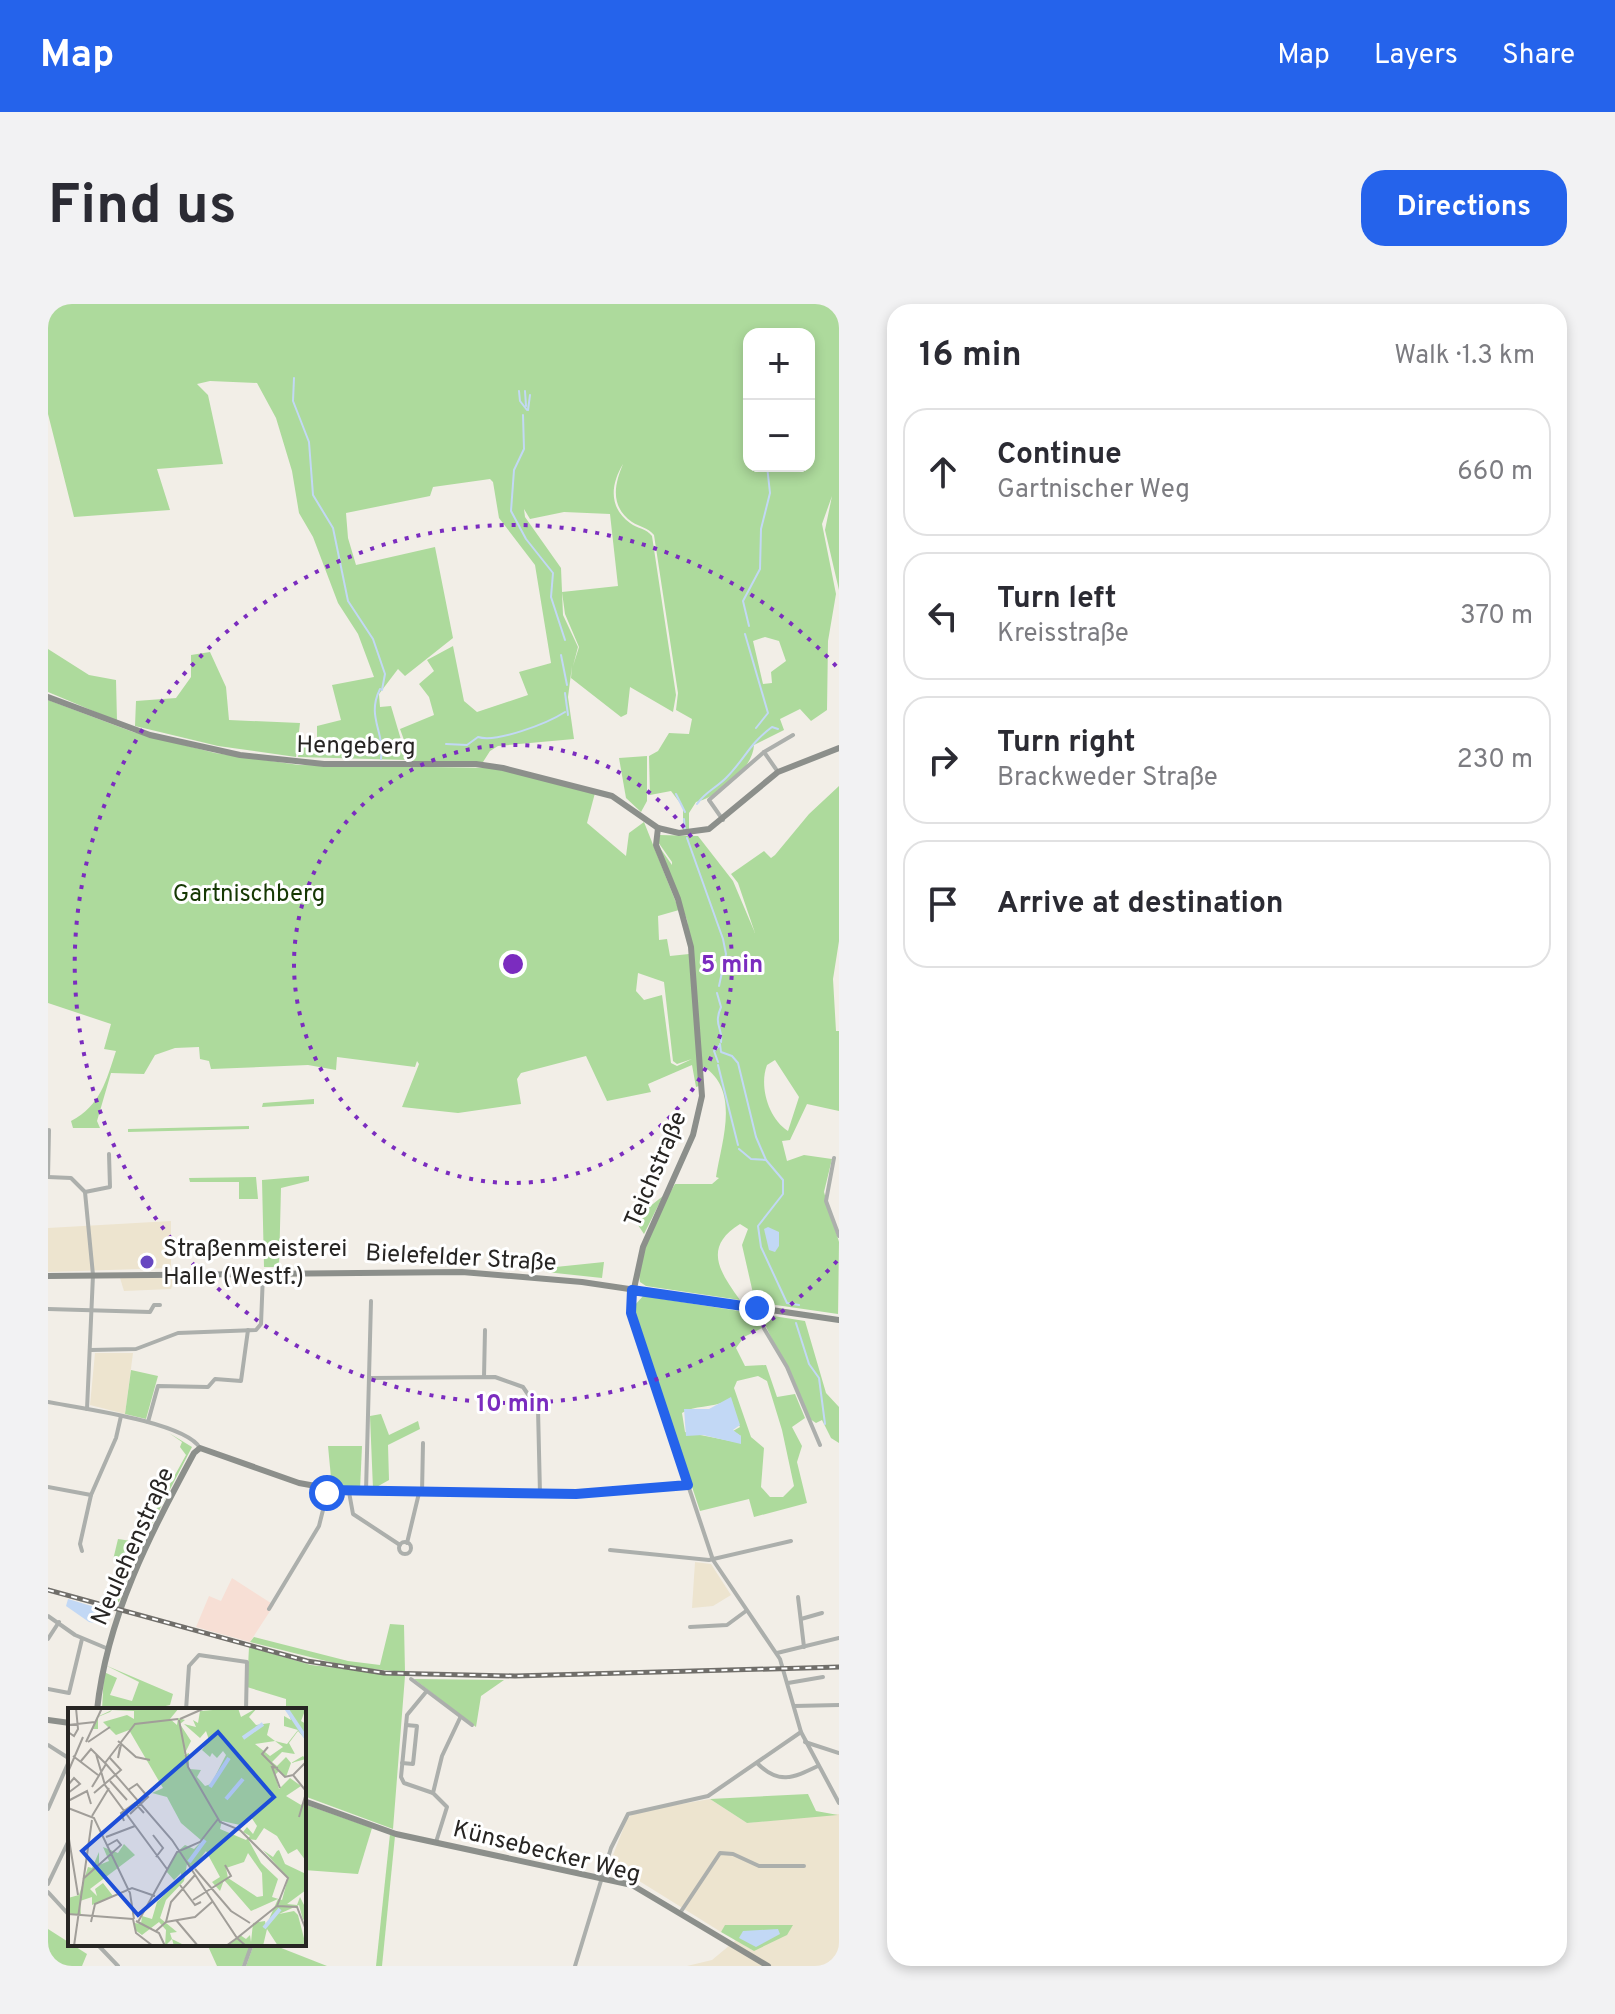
<!DOCTYPE html>
<meta charset="utf-8">
<style>
body{margin:0;font-family:Overpass,sans-serif;background:#f2f2f3;color:#2b2b33}
.controls{position:absolute;right:24px;top:24px;display:grid;overflow:hidden;border-radius:16px;box-shadow:0 4px 12px #0003}
.controls button{width:72px;height:72px;display:grid;place-items:center;padding:0;border:0;border-bottom:2px solid #e1e1e2;background:#fff;color:#2b2b33;font:40px sans-serif}
.stop{position:absolute;width:24px;height:24px;margin:-18px;border:6px solid #2563eb;border-radius:50%;background:#fff}
.stop.end{background:#2563eb;border-color:#fff;box-shadow:0 2px 8px #0008}
.list{margin:0;padding:0;list-style:none}
h2{display:flex;justify-content:space-between;align-items:center;height:104px;margin:0;padding:0 32px;font-size:34px}
h2 small{font-size:26px;font-weight:400;color:#7c7c81}
.list li{display:grid;grid-template-columns:52px 1fr auto;gap:24px;align-items:center;box-sizing:border-box;height:128px;margin:0 16px 16px;padding:0 16px;border:2px solid #e1e1e2;border-radius:24px}
.list b{display:block;font-size:30px;white-space:nowrap}
.list p{margin:0;font-size:26px;white-space:nowrap;color:#7c7c81}
.list em{font-size:26px;font-style:normal;color:#7c7c81}
.icon{flex:none;width:44px;height:44px;fill:none;stroke:currentColor;stroke-width:2;stroke-linecap:round;stroke-linejoin:round}
.map{position:relative;flex:none;width:791px;height:1662px;overflow:hidden;border-radius:24px}
header{display:flex;align-items:center;gap:48px;box-sizing:border-box;height:112px;padding:0 40px;background:#2563eb;color:#fff}
header strong{font-size:38px}
nav{display:flex;gap:44px;margin-inline-start:auto;font-size:28px}
.intro{display:flex;align-items:center;justify-content:space-between;box-sizing:border-box;height:192px;padding:0 48px}
h1{margin:0;font-size:56px}
.button{padding:20px 36px;border-radius:24px;background:#2563eb;color:#fff;font-size:28px;font-weight:700}
main{display:flex;gap:48px;padding:0 48px}
aside{flex:1;background:#fff;border-radius:24px;box-shadow:0 4px 12px #0003}
.map>svg:first-child{display:block}
.commercial{fill:#ede4cf}
.education{fill:#f7dfd5}
.green{fill:#adda9c;fill-rule:evenodd}
.water{fill:#c2d8f5}
.lines{fill:none;stroke-linecap:round;stroke-linejoin:round}
.stream{stroke:#c2d8f5;stroke-width:2}
.street{stroke:#acafac;stroke-width:4}
.secondary{stroke:#8c8f8b;stroke-width:6}
.rail-casing{stroke:#706e6a;stroke-width:5}
.rail{stroke:#fff;stroke-width:2;stroke-dasharray:6;stroke-linecap:butt}
.route{stroke:#2563eb;stroke-width:10}
.ring{fill:none;stroke:#7b2cbf;stroke-width:4;stroke-dasharray:4 8}
.poi-dot{fill:#6848c1;stroke:#fff;stroke-width:3}
.labels{text-anchor:middle;stroke-width:6;stroke-linejoin:round;paint-order:stroke}
.street-label{font-size:24px;fill:#272523;stroke:#fff}
.park-label{font-size:24px;fill:#163904;stroke:#fff}
.poi-label{font-size:24px;fill:#272523;stroke:#fff;text-anchor:start}
.inset-river{fill:none;stroke:#c2d8f5;stroke-width:4}
.inset-road{fill:none;stroke:#a19e99;stroke-width:2}
.view{fill:#1d4ed8;fill-opacity:0.15;stroke:#1d4ed8;stroke-width:4}
.inset-edge{fill:none;stroke:#272523;stroke-width:4}
.centre{fill:#7b2cbf;stroke:#fff;stroke-width:4}
.ring-label{font-size:24px;text-anchor:middle;font-weight:bold;fill:#7b2cbf;stroke:#fff;stroke-width:6;stroke-linejoin:round;paint-order:stroke}
</style>
<header>
<strong>Map</strong>
<nav><a>Map</a><a>Layers</a><a>Share</a></nav>
</header>
<div class="intro"><h1>Find us</h1><a class="button">Directions</a></div>
<main>
<div class="map">
<svg width="791" height="1662" viewBox="0 0 791 1662">
<rect width="100%" height="100%" fill="#f2eee7"/>
<g class="commercial">
<polygon points="123,917 123,964 0,968 0,924"/>
<polygon points="72,974 127,974 123,985 76,987"/>
<polygon points="47,1049 85,1049 77,1110 42,1101"/>
<polygon points="647,1258 663,1260 683,1291 665,1302 644,1304"/>
<polygon points="662,1495 699,1519 791,1510 791,1662 639,1662 664,1656 688,1636 706,1647 678,1621 673,1628 588,1575 562,1569 560,1564 579,1515 587,1508"/>
</g>
<polygon class="education" points="184,1274 226,1301 202,1338 148,1323 161,1292 173,1297"/>
<g class="green">
<path d="M0,0H791V286L777,226L784,192L774,220L788,290L780,337L779,406L763,417L752,405L732,415L736,426L706,441C705,465 670,493 648,498L641,509V526H635V503L623,487L602,491L601,452L610,447L621,429L641,430L644,415L628,406L630,389L606,231C599,223 592,223 584,218C561,202 567,179 575,160C563,180 560,203 582,219C590,225 598,224 604,232L628,391L625,408L582,383L579,410L573,413L523,374L524,362L520,393L526,435L450,442L442,447L435,458H364L352,425L386,411L381,393L371,380L386,367L379,356L405,342L416,397L429,408L480,391L471,368L503,359L487,261L451,214L445,178L442,175L385,183L382,192L298,209L300,234L308,261L387,243L405,334L357,372L350,365L331,390L332,403L343,402L359,456L250,453L253,437L269,436V422L293,416L284,381L326,373L310,330L290,299L265,233L251,209L244,167L228,114L209,79L162,77L149,80L160,91L175,160L109,165L122,206L26,213L0,110ZM701,30H761V162H701ZM476,205L482,215L516,208L562,210L570,282L514,288L517,310L531,343L525,362L530,343L515,311L513,264L477,213ZM717,333L731,337L738,357L723,368L724,379L715,380L705,337Z"/>
<polygon points="0,345 41,371 68,376 69,417 0,388"/>
<polygon points="162,348 178,383 181,416 252,419 248,453 170,442 87,422 88,397 128,394 143,373 143,351"/>
<path d="M0,396L85,428L167,449L251,461L448,464L547,489L539,519L578,552L581,529L596,518L631,606L610,612L611,636L619,635L622,652L641,650L647,666L639,616L610,541L624,561V558L610,538L612,531L650,532L685,577L707,629L690,579L683,570L716,547L723,554L727,551L761,510L791,482V637L785,675L788,727H791V807L759,800L742,836L734,837L739,857L756,851L784,855L776,888L791,938L790,1010L707,998L694,941L700,925L692,920C655,943 671,967 692,996L598,982L592,978C585,947 612,906 627,880H664L671,874L668,873C673,839 693,787 656,763L652,764L651,782L648,783L644,761L600,780L603,788L559,797L538,752L473,769L469,775L473,800L410,809L354,803L371,760L369,757L367,763L289,753L288,766L260,761L163,765L161,757L152,755L151,743L127,744L107,751L96,770L63,769L49,817L52,824H25L23,817C53,801 58,777 68,747L56,745L63,720L0,699ZM590,669L616,678L625,757L629,760L644,755L629,762L623,759L614,691L596,696L588,687ZM727,756L751,793L740,827C720,814 711,782 719,761Z"/>
<polygon points="599,452 599,497 593,508 578,494 571,454"/>
<polygon points="266,795 266,800 214,803 215,799"/>
<polygon points="201,822 201,825 80,828 80,825"/>
<polygon points="261,872 261,877 233,884 231,963 216,963 214,876"/>
<polygon points="208,873 210,895 191,895 191,878 142,878 141,874"/>
<polygon points="615,892 596,930 586,915"/>
<polygon points="556,958 554,974 498,968 498,964"/>
<path d="M595,992L704,1009L714,1024L696,1033L688,1044L697,1062L718,1061L729,1093L747,1090L757,1114L744,1123L754,1142L749,1158L759,1199L706,1213L701,1195L652,1207L587,1011L586,1002ZM710,1072L719,1077L734,1126L746,1182L735,1193H722L713,1183L716,1144L703,1133L686,1084L689,1077ZM678,1097L692,1123L685,1127L693,1132V1139L637,1128L634,1109C646,1101 664,1104 678,1097Z"/>
<polygon points="712,1010 757,1017 778,1089 791,1103 791,1139 783,1134 774,1116 768,1119 762,1115"/>
<polygon points="83,1066 110,1072 98,1115 77,1110"/>
<polygon points="333,1110 341,1131 370,1117 372,1125 340,1141 341,1176 325,1185 322,1112"/>
<polygon points="121,1129 144,1143 89,1249 71,1298 60,1296 78,1259 65,1256 70,1235 90,1238 138,1151 132,1143 134,1138"/>
<polygon points="280,1142 314,1142 312,1186 284,1184"/>
<polygon points="342,1320 356,1321 357,1368 302,1363 202,1338 206,1333 300,1357 332,1361"/>
<polygon points="201,1343 263,1361 357,1372 345,1525 256,1492 256,1406 238,1406 238,1395 199,1383"/>
<polygon points="57,1361 125,1390 122,1401 100,1406 54,1406 56,1368 69,1374 62,1391 84,1397 91,1378"/>
<polygon points="366,1375 456,1376 433,1392 428,1423"/>
<polygon points="760,1490 768,1507 790,1511 699,1519 662,1495"/>
<polygon points="256,1500 324,1524 310,1570 256,1566"/>
<polygon points="342,1530 347,1532 334,1662 328,1662"/>
<polygon points="677,1621 745,1621 739,1631 706,1647 673,1628"/>
<polygon points="0,1625 39,1650 34,1662 0,1662"/>
<polygon points="159,1640 203,1640 194,1662 169,1662"/>
<polygon points="206,1640 223,1640 279,1662 198,1662"/>
</g>
<g class="water">
<polygon points="720,923 731,928 731,942 727,948 721,946 716,925"/>
<polygon points="683,1093 692,1121 685,1126 693,1132 693,1140 655,1131 638,1132 636,1105 661,1105"/>
<polygon points="20,1295 57,1306 58,1321 41,1318 18,1302"/>
<polygon points="730,1625 732,1630 708,1643 691,1634 695,1627"/>
</g>
<g class="lines">
<g class="stream">
<polyline points="246,74 245,97 261,138 265,191 285,224 300,297 325,335 337,370 334,386"/>
<polyline points="471,87 472,97 479,106"/>
<polyline points="477,87 478,102"/>
<polyline points="480,106 482,91"/>
<polyline points="475,111 476,145 466,166 463,207 478,235 505,269 503,293 517,336"/>
<polyline points="701,322 695,297 712,265 713,225 722,189 719,162"/>
<polyline points="697,330 720,409 708,424"/>
<polyline points="513,351 519,381"/>
<path d="M332,385C318,413 337,427 333,455"/>
<polyline points="517,389 520,411"/>
<path d="M398,440L419,441L430,433C449,439 500,419 517,408"/>
<polyline points="628,490 637,508"/>
<path d="M649,500C657,488 668,484 678,474C697,455 701,440 724,423L730,425"/>
<polyline points="636,515 637,526"/>
<polyline points="639,534 675,635 678,650 671,682"/>
<path d="M669,689L673,703C665,722 675,723 673,738"/>
<polyline points="672,740 673,748 684,752 690,759 708,833 718,856 735,876 735,890 710,922 713,943 739,999 751,1001"/>
<polyline points="670,758 666,747 671,742"/>
<polyline points="670,761 690,841"/>
<polyline points="691,845 703,855 718,856"/>
<polyline points="748,1019 761,1060 771,1074 777,1120"/>
</g>
<g class="street">
<polyline points="716,448 730,468"/>
<polyline points="675,516 661,496 716,448 745,431"/>
<polyline points="786,854 778,897 791,932"/>
<polyline points="0,873 23,874 37,888 45,971 39,1105"/>
<polyline points="0,873 1,826"/>
<polyline points="37,888 62,883 61,850"/>
<polyline points="709,1004 711,1016 739,1063 772,1141"/>
<polyline points="0,1005 102,1008 106,1001 112,1001"/>
<polyline points="43,1046 88,1045 130,1029 208,1026 213,1020 215,970"/>
<polyline points="436,1073 437,1026"/>
<polyline points="323,1074 447,1073 475,1083 490,1105 492,1190"/>
<path d="M0,1098C31,1104 137,1118 152,1144"/>
<polyline points="100,1118 110,1082 160,1083 167,1075 193,1077 200,1026"/>
<polyline points="640,1181 665,1256 732,1355 753,1428 791,1499"/>
<polyline points="0,1183 43,1191"/>
<polyline points="318,1187 323,997"/>
<polyline points="301,1188 305,1210 352,1241"/>
<polyline points="374,1189 375,1139"/>
<circle cx="357" cy="1244" r="6"/>
<polyline points="359,1239 371,1189"/>
<polyline points="562,1246 661,1256 743,1237"/>
<polyline points="34,1247 32,1240 43,1191 68,1134 73,1112"/>
<polyline points="750,1293 756,1343"/>
<polyline points="221,1305 271,1222 280,1186"/>
<polyline points="0,1312 27,1331 58,1344"/>
<polyline points="753,1315 774,1309"/>
<polyline points="642,1323 679,1321 698,1307"/>
<polyline points="0,1335 11,1318"/>
<polyline points="729,1349 791,1334"/>
<polyline points="363,1375 424,1421"/>
<polyline points="740,1379 775,1373"/>
<polyline points="0,1385 21,1389 34,1335"/>
<polyline points="378,1388 359,1411 353,1473 356,1479 385,1489"/>
<polyline points="746,1402 791,1401"/>
<polyline points="138,1406 141,1362 151,1351 199,1358 198,1406"/>
<polyline points="757,1438 791,1449"/>
<polyline points="0,1441 22,1455 0,1505"/>
<polyline points="354,1459 365,1460 369,1422 358,1421"/>
<path d="M709,1459C731,1481 745,1474 770,1462"/>
<polyline points="388,1538 399,1503 385,1489 394,1452 412,1414"/>
<polyline points="0,1580 22,1534"/>
<polyline points="0,1588 22,1612"/>
<polyline points="632,1609 672,1549 685,1550 711,1562 756,1562"/>
<polyline points="49,1640 70,1662"/>
<polyline points="196,1662 204,1640"/>
<polyline points="527,1662 563,1544 580,1510 660,1492 753,1428"/>
</g>
<g class="secondary">
<polyline points="0,393 102,431 192,451 276,460 428,460 455,464 564,492 610,524 631,529 661,525 730,468 791,444"/>
<polyline points="0,972 414,968 534,978 791,1016"/>
<path d="M49,1406C59,1312 102,1231 146,1149L152,1144L251,1179L301,1188L528,1190L640,1181L582,1003L595,943L645,831L654,792L643,643L630,595L608,541L610,524"/>
<polyline points="0,1416 22,1419"/>
<polyline points="256,1497 348,1530 584,1581 720,1662"/>
</g>
<g class="rail-casing">
<polyline id="rail" points="0,1286 259,1357 336,1369 467,1372 791,1363"/>
</g>
<use href="#rail" class="rail"/>
</g>
<g class="lines">
<polyline class="route" points="279,1189 280,1186 528,1190 640,1181 583,1009 584,986 709,1004"/>
</g>
<g class="ring">
<circle cx="465" cy="660" r="219"/>
<path d="M789 957A439 439 0 1 1 789 363"/>
</g>
<circle class="poi-dot" cx="99" cy="958" r="8"/>
<g class="labels">
<g class="street-label">
<text transform="translate(308 441) rotate(1)" y="8">Hengeberg</text>
<text transform="translate(607 865) rotate(-67)" y="8">Teichstraße</text>
<text transform="translate(413 953) rotate(3)" y="8">Bielefelder Straße</text>
<text transform="translate(84 1242) rotate(-66)" y="8">Neulehenstraße</text>
<text transform="translate(499 1547) rotate(14)" y="8">Künsebecker Weg</text>
</g>
<g class="park-label">
<text x="201" y="597">Gartnischberg</text>
</g>
<g class="poi-label">
<text x="115" y="952">Straßenmeisterei<tspan x="115" dy="28">Halle (Westf.)</tspan></text>
</g>
</g>
<g transform="translate(20 1404)">
<rect width="238" height="238" fill="#f2eee7"/>
<path d="M48,0H111L102,11L109,17L110,10L117,12L112,16L123,33L116,47L121,45V61L133,62L129,69L137,78L143,76L158,47L155,43L149,50L144,45L142,49L134,42L141,32L138,23L132,30L116,16L128,19L125,12L130,15L132,3L170,0L173,9L189,0L181,9L188,17L202,15L199,27L207,33L187,36L202,48L215,39L207,33L219,36L230,22L216,18V8L223,12L218,0H238L233,13L238,16V28L234,26L238,32L230,23L221,35L227,46L214,44L204,54L209,58L218,49L223,55L235,48L238,51L223,55L218,69L211,63L207,67L211,81L222,70L233,78L218,88L233,97L238,92V153L229,141L220,146L209,128L196,120L188,132L180,131L193,155L210,171L204,189L214,192L220,170L195,142L205,149L209,143L211,142L217,156L238,166V182L219,196L229,197L232,189L238,201V210L235,212L231,197L211,206L226,203L230,207L238,238H210L199,221L195,238H159L172,227L178,231L182,227L183,234L185,215L197,213L198,218L210,191L183,203L156,172L152,183L144,174L152,169L138,143L124,161L119,156L116,173L98,192L92,210L109,224L102,225L104,231L118,238H106L104,231L97,238L98,222L91,214L74,227L67,222V215L73,216L74,208L84,211L89,194L113,171V165L106,172L98,163L109,144L117,137L126,141L134,133L113,115L99,89L84,85L95,80L61,22L48,27L35,14L59,7L66,11V3L44,2L42,4L30,9V21H24L29,9ZM183,109L189,118L185,126L179,119L175,124L182,128L178,132L152,121L154,113L172,117ZM180,145L194,165L195,188L189,189L160,170L158,160L176,154ZM56,136L67,147L22,181L29,188L27,181L35,175L45,188L24,197V189L12,193L13,208L0,205V190L11,187L20,159L24,160L31,144V157L41,153L35,139L50,145Z" fill="#adda9c" fill-rule="evenodd"/>
<path class="inset-river" d="M218,0L238,30M175,30L195,16M142,79L161,50M158,91L175,71M121,154L137,132M196,220L212,201"/>
<path class="inset-road" d="M112,11L137,0M0,17L27,14M0,24L6,28L10,21L8,0M50,33L68,49L82,52M18,34L34,0M20,34L42,19M52,39L50,50L53,37M200,39L194,46L217,69L225,67M28,46L37,77L99,161M5,48L30,67M13,53L23,41L38,56L104,132L169,230L209,198L220,170L172,122L152,114L120,59L111,12M238,54L225,67L238,83M37,55L67,16L110,11M210,60L204,59L212,80M0,64L15,29M42,73L59,92M24,79L38,56M60,82L69,76L80,89L62,106M0,85L12,76L6,70L0,77M26,85L53,62L41,49M0,93L19,83L23,96M0,100L26,110L62,185L66,211M24,108L41,80M231,109L238,85M56,113L53,105L67,95L76,105M0,125L10,187M85,127L95,140L88,149M38,129L67,118M127,161L163,203L182,215M15,171L53,137L49,132L40,137M112,177L127,197L133,194M125,192L163,168L157,157M209,198L229,199L238,222M0,206L65,211M65,211L68,225L85,238M108,212L130,238M68,213L91,225L97,238M23,214L27,196L64,180L87,188M70,214L109,144L132,134L150,111M98,214L127,209L144,194M88,223L98,214L103,194L127,167M6,238L24,112M158,238L169,230L178,238"/>
<path class="view" d="M150,24L206,89L70,207L14,143Z"/>
<rect width="238" height="238" class="inset-edge"/>
</g>
<circle cx="465" cy="660" r="12" class="centre"/>
<g class="ring-label">
<text x="684" y="668">5 min</text>
<text x="465" y="1107">10 min</text>
</g>
</svg>
<div class="controls">
<button>+</button>
<button>−</button>
</div>
<div class="stop" style="left:279px;top:1189px"></div>
<div class="stop end" style="left:709px;top:1004px"></div>
</div>
<aside>
<h2>16 min<small>Walk · 1.3 km</small></h2>
<ul class="list">
<li><svg class="icon" aria-label="ahead" viewBox="0 0 24 24"><path d="M12 20V5M6 11l6-6 6 6"/></svg><div><b>Continue</b><p>Gartnischer Weg</p></div><em>660 m</em></li>
<li><svg class="icon" aria-label="left" viewBox="0 0 24 24"><path d="M17 20v-9H6M10 6l-5 5 5 5"/></svg><div><b>Turn left</b><p>Kreisstraße</p></div><em>370 m</em></li>
<li><svg class="icon" aria-label="right" viewBox="0 0 24 24"><path d="M7 20v-9h11M14 6l5 5-5 5"/></svg><div><b>Turn right</b><p>Brackweder Straße</p></div><em>230 m</em></li>
<li><svg class="icon" aria-label="arrive" viewBox="0 0 24 24"><path d="M6 21V4h12l-3 4 3 4H6"/></svg><div><b>Arrive at destination</b></div></li>
</ul>
</aside>
</main>
